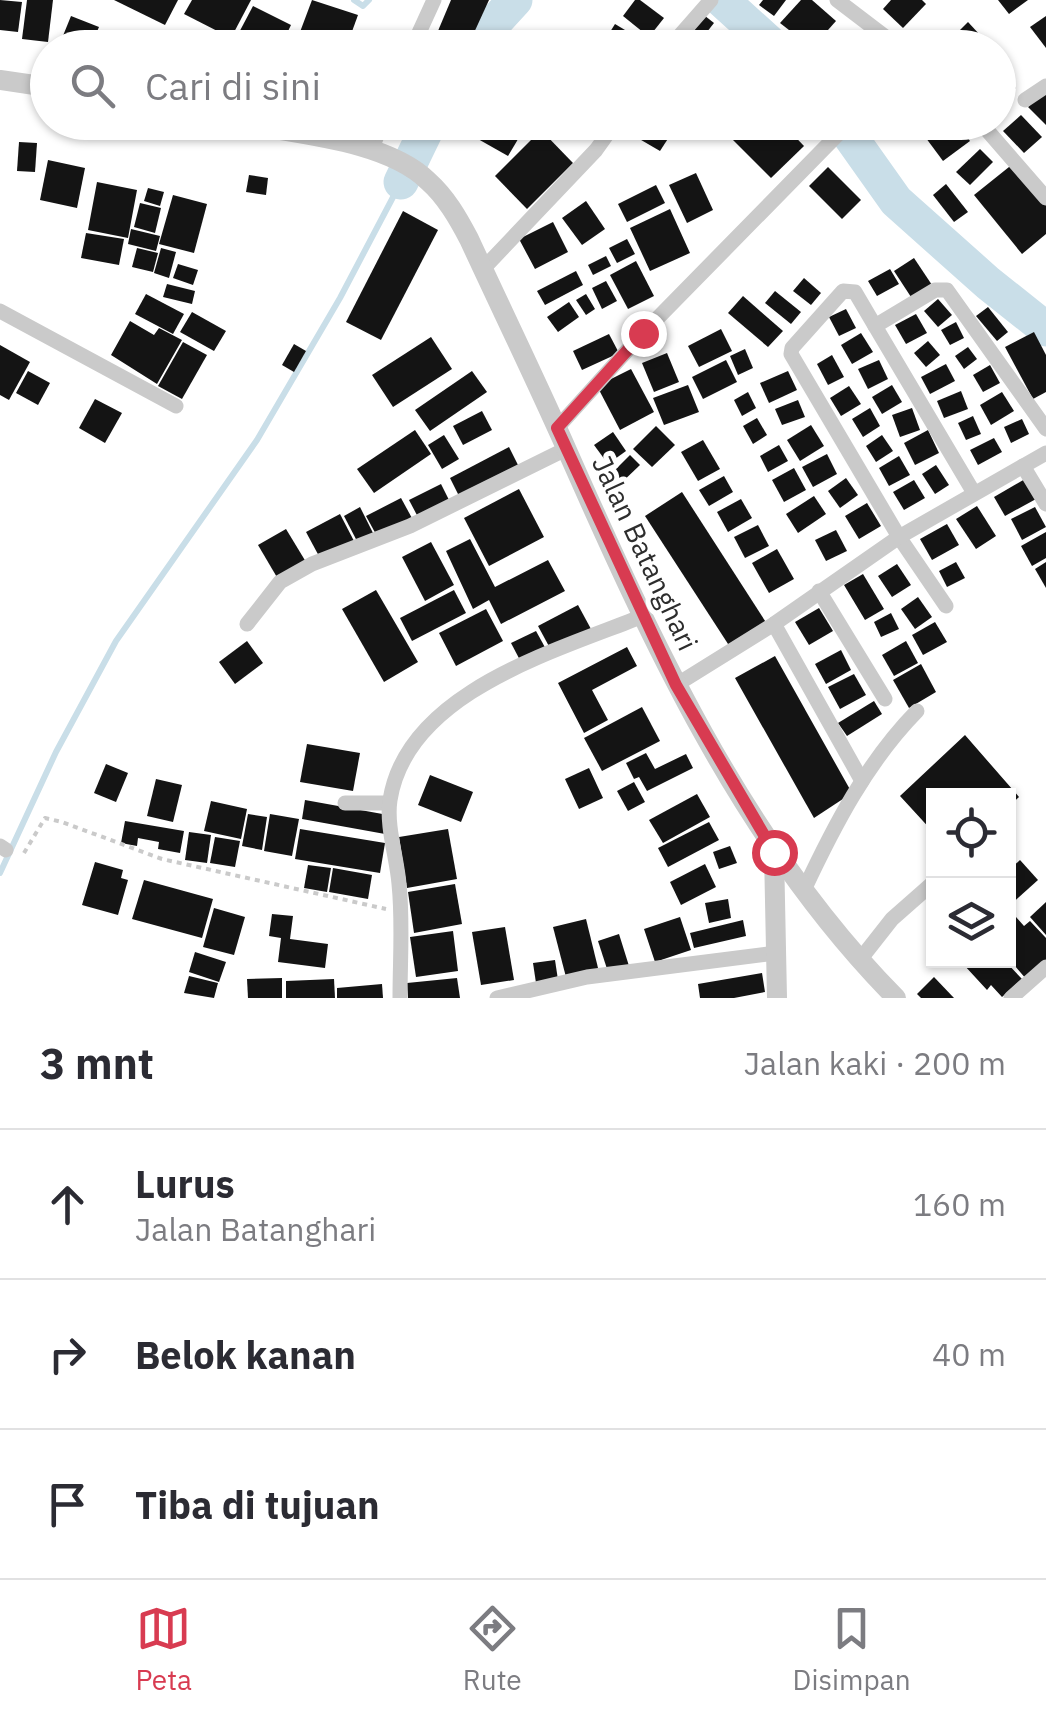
<!DOCTYPE html>
<html lang="id">
<meta charset="utf-8">
<style>
body{margin:0;font-family:"IBM Plex Sans",sans-serif;background:#f7f7f7;color:#2b2b33}
.controls{position:absolute;right:30px;bottom:30px;display:grid;overflow:hidden;border-radius:0px;box-shadow:0 2px 8px #0004}
.controls button{width:90px;height:90px;display:grid;place-items:center;padding:0;border:0;border-bottom:2px solid #e1e1e2;background:#fff;color:#2b2b33;font:50px sans-serif}
.stop{position:absolute;width:30px;height:30px;margin:-22px;border:8px solid #d83b51;border-radius:50%;background:#fff}
.stop.end{background:#d83b51;border-color:#fff;box-shadow:0 2px 10px #0008}
.list{margin:0;padding:0;list-style:none}
h2{display:flex;justify-content:space-between;align-items:center;height:130px;margin:0;padding:0 40px;font-size:42px}
h2 small{font-size:32px;font-weight:400;color:#7c7c81}
.list li{display:grid;grid-template-columns:65px 1fr auto;gap:30px;align-items:center;box-sizing:border-box;height:150px;padding:0 40px;border-top:2px solid #e1e1e2}
.list b{display:block;font-size:38px;white-space:nowrap}
.list p{margin:0;font-size:32px;white-space:nowrap;color:#7c7c81}
.list em{font-size:32px;font-style:normal;color:#7c7c81}
.icon{flex:none;width:55px;height:55px;fill:none;stroke:currentColor;stroke-width:2;stroke-linecap:round;stroke-linejoin:round}
.map{position:relative;flex:none;width:1046px;height:998px;overflow:hidden}
.search{position:absolute;background:#fff;box-shadow:0 2px 8px #0004;left:30px;right:30px;top:30px;height:110px;display:flex;align-items:center;gap:25px;box-sizing:border-box;padding:0 35px;border-radius:55px;color:#7c7c81;font-size:38px}
.sheet{height:580px;background:#fff}
nav{display:flex;justify-content:space-around;align-items:center;box-sizing:border-box;height:140px;border-top:2px solid #e1e1e2;background:#fff;font-size:28px;color:#7c7c81}
nav a{display:grid;justify-items:center;gap:5px}
nav .on{color:#d83b51}
.map>svg:first-child{display:block}
.lines{fill:none;stroke-linecap:round;stroke-linejoin:round}
.stream{stroke:#c9dee8;stroke-width:6}
.river{stroke:#c9dee8;stroke-width:35}
.building{fill:#141414}
.path{stroke:#cacaca;stroke-width:4;stroke-dasharray:5 5;stroke-linecap:butt}
.minor{stroke:#cacaca;stroke-width:15}
.tertiary{stroke:#cacaca;stroke-width:20}
.route{stroke:#d83b51;stroke-width:12}
.labels{text-anchor:middle;stroke-width:10;stroke-linejoin:round;paint-order:stroke}
.street-label{font-size:28px;fill:#2d2d2d;stroke:#fff}
</style>
<div class="map">
<svg width="1046" height="998" viewBox="0 0 1046 998">
<rect width="100%" height="100%" fill="#fff"/>
<g class="lines">
<g class="stream">
<polyline points="354,0 363,6 369,0"/>
<polyline points="0,873 56,752 116,641 257,440 340,298 401,182"/>
</g>
<g class="river">
<polyline points="722,0 775,48"/>
<polyline points="471,48 515,0"/>
<polyline points="840,122 896,201 988,283 1046,329"/>
<polyline points="401,182 430,122"/>
</g>
</g>
<g class="building">
<polygon points="0,0 22,2 18,32 0,30"/>
<polygon points="27,0 53,0 48,42 22,39"/>
<polygon points="114,0 178,0 165,25"/>
<polygon points="192,0 251,0 231,38 184,14"/>
<polygon points="312,0 358,15 346,48 294,48"/>
<polygon points="451,0 489,0 467,48 457,48 435,38"/>
<polygon points="635,0 640,0 664,18 649,37 623,16"/>
<polygon points="763,0 786,0 774,16 759,5"/>
<polygon points="801,0 812,0 836,21 812,48 780,23"/>
<polygon points="891,0 922,0 926,4 903,28 883,9"/>
<polygon points="998,0 1028,0 1009,14"/>
<polygon points="253,6 291,25 280,48 246,48 234,42"/>
<polygon points="700,12 714,23 703,37 690,26"/>
<polygon points="71,16 99,27 90,48 58,48"/>
<polygon points="1046,16 1046,48 1030,27"/>
<polygon points="968,22 992,48 942,48"/>
<polygon points="615,24 650,45 648,48 600,48"/>
<polygon points="689,33 707,48 676,48"/>
<polygon points="999,69 1016,88 999,104"/>
<polygon points="1046,90 1046,125 1028,107"/>
<polygon points="1021,115 1042,137 1024,153 1003,131"/>
<polygon points="451,122 476,122 465,138 448,127"/>
<polygon points="488,122 527,124 508,156 478,139"/>
<polygon points="629,122 653,122 671,134 660,151 624,130"/>
<polygon points="734,122 781,122 804,146 771,178 725,132"/>
<polygon points="879,122 899,122 887,132"/>
<polygon points="930,122 957,122 970,141 943,161 920,130"/>
<polygon points="541,130 573,163 527,209 495,176"/>
<polygon points="19,142 37,143 35,172 17,171"/>
<polygon points="980,149 993,162 970,185 956,172"/>
<polygon points="48,160 85,168 77,208 40,200"/>
<polygon points="1014,163 1046,203 1046,234 1022,254 974,195"/>
<polygon points="828,167 861,200 842,219 809,186"/>
<polygon points="696,173 713,210 687,223 669,185"/>
<polygon points="249,175 268,178 266,195 246,192"/>
<polygon points="97,182 137,190 128,238 88,230"/>
<polygon points="946,184 968,212 954,222 933,195"/>
<polygon points="656,185 665,203 627,222 618,204"/>
<polygon points="148,188 164,192 160,206 144,201"/>
<polygon points="173,195 207,204 194,253 159,244"/>
<polygon points="586,201 605,229 582,245 562,218"/>
<polygon points="140,203 161,208 155,233 134,227"/>
<polygon points="670,209 690,253 650,271 630,228"/>
<polygon points="403,211 438,230 381,340 346,322"/>
<polygon points="553,222 568,252 535,269 519,239"/>
<polygon points="131,229 160,236 156,251 128,244"/>
<polygon points="86,233 124,239 119,265 81,258"/>
<polygon points="627,239 635,254 617,263 609,248"/>
<polygon points="137,248 158,253 153,272 132,267"/>
<polygon points="161,248 176,252 169,278 154,273"/>
<polygon points="606,256 611,266 593,275 588,265"/>
<polygon points="914,258 932,285 911,297 894,271"/>
<polygon points="636,261 654,296 628,309 610,275"/>
<polygon points="178,264 198,270 193,285 173,278"/>
<polygon points="890,269 899,284 877,296 868,281"/>
<polygon points="576,271 583,285 545,305 537,291"/>
<polygon points="804,278 821,293 811,305 793,291"/>
<polygon points="606,281 617,301 602,309 592,288"/>
<polygon points="167,284 195,291 192,304 163,297"/>
<polygon points="775,291 801,312 791,324 765,303"/>
<polygon points="146,294 184,314 173,334 135,314"/>
<polygon points="586,294 595,309 586,315 576,300"/>
<polygon points="743,296 783,331 768,347 728,313"/>
<polygon points="938,299 952,315 938,327 924,311"/>
<polygon points="569,302 579,317 558,332 547,317"/>
<polygon points="988,307 1008,332 997,341 976,316"/>
<polygon points="846,309 856,328 839,336 829,317"/>
<polygon points="192,312 226,331 214,351 180,332"/>
<polygon points="916,314 927,333 906,344 895,325"/>
<polygon points="130,321 154,335 159,328 182,340 157,384 111,355"/>
<polygon points="956,322 964,338 950,345 941,330"/>
<polygon points="721,329 732,351 699,367 688,346"/>
<polygon points="1034,332 1046,355 1046,392 1033,399 1005,347"/>
<polygon points="861,333 873,352 852,364 841,345"/>
<polygon points="609,334 619,353 582,370 573,351"/>
<polygon points="431,337 452,369 393,407 372,375"/>
<polygon points="928,341 940,355 926,367 914,353"/>
<polygon points="183,342 207,355 182,399 158,386"/>
<polygon points="294,344 306,351 294,372 282,365"/>
<polygon points="0,345 30,362 9,400 0,395"/>
<polygon points="968,347 977,359 964,369 955,356"/>
<polygon points="745,349 753,368 738,375 730,356"/>
<polygon points="667,353 679,382 654,392 642,363"/>
<polygon points="832,355 844,377 828,385 817,364"/>
<polygon points="726,360 737,382 703,399 692,377"/>
<polygon points="879,360 888,379 868,389 858,369"/>
<polygon points="946,364 955,381 930,394 921,377"/>
<polygon points="990,365 1000,383 983,392 973,375"/>
<polygon points="631,369 654,412 620,430 597,386"/>
<polygon points="28,371 50,383 38,405 16,393"/>
<polygon points="472,371 487,392 430,431 415,410"/>
<polygon points="788,371 797,390 769,403 760,383"/>
<polygon points="688,385 699,412 664,425 653,398"/>
<polygon points="892,385 902,402 882,414 872,397"/>
<polygon points="849,386 861,404 841,416 830,398"/>
<polygon points="961,391 968,409 944,418 937,401"/>
<polygon points="748,392 756,408 742,416 734,400"/>
<polygon points="1002,392 1014,411 991,425 980,405"/>
<polygon points="95,399 122,413 105,443 79,428"/>
<polygon points="798,400 805,417 782,425 775,409"/>
<polygon points="870,408 880,426 863,437 852,419"/>
<polygon points="912,408 920,430 900,437 892,415"/>
<polygon points="482,411 492,430 463,445 453,426"/>
<polygon points="973,416 981,434 966,440 958,423"/>
<polygon points="757,418 767,435 753,444 743,426"/>
<polygon points="1022,419 1029,434 1011,443 1004,427"/>
<polygon points="811,425 824,446 800,461 787,440"/>
<polygon points="656,426 675,445 652,467 633,449"/>
<polygon points="415,430 431,454 374,493 357,469"/>
<polygon points="928,430 939,453 915,465 904,443"/>
<polygon points="613,432 626,451 608,464 594,445"/>
<polygon points="444,435 459,459 442,469 428,445"/>
<polygon points="882,435 893,451 876,462 866,446"/>
<polygon points="994,438 1002,452 978,465 970,450"/>
<polygon points="703,440 720,469 698,481 681,452"/>
<polygon points="779,445 788,461 768,472 760,456"/>
<polygon points="509,447 519,467 460,498 450,478"/>
<polygon points="827,454 837,474 813,487 802,467"/>
<polygon points="630,455 640,465 617,487 608,477"/>
<polygon points="899,456 910,475 889,486 879,468"/>
<polygon points="936,465 949,485 935,494 922,474"/>
<polygon points="794,468 806,490 784,502 772,480"/>
<polygon points="724,476 733,492 709,506 699,490"/>
<polygon points="846,478 858,495 840,508 828,491"/>
<polygon points="1025,479 1036,499 1005,516 994,497"/>
<polygon points="914,480 925,498 904,510 893,492"/>
<polygon points="441,484 450,502 419,519 409,500"/>
<polygon points="519,489 544,537 489,566 464,518"/>
<polygon points="682,492 767,624 730,647 645,516"/>
<polygon points="814,496 826,514 798,533 786,514"/>
<polygon points="401,498 413,520 378,538 366,516"/>
<polygon points="741,499 752,518 728,532 717,512"/>
<polygon points="867,503 881,526 859,539 845,516"/>
<polygon points="977,506 996,536 976,549 956,519"/>
<polygon points="360,507 375,537 359,545 344,516"/>
<polygon points="1035,507 1046,527 1022,540 1011,519"/>
<polygon points="340,514 354,541 320,558 306,532"/>
<polygon points="947,524 959,545 932,560 920,539"/>
<polygon points="758,525 769,546 745,558 734,537"/>
<polygon points="286,529 306,562 278,579 258,545"/>
<polygon points="836,530 847,551 826,561 815,540"/>
<polygon points="1046,532 1046,558 1032,566 1021,546"/>
<polygon points="470,539 495,587 548,560 565,591 501,624 489,600 473,609 446,551"/>
<polygon points="431,542 454,585 425,601 402,557"/>
<polygon points="777,549 794,579 769,593 752,563"/>
<polygon points="956,562 965,578 947,587 939,571"/>
<polygon points="1046,562 1046,588 1035,569"/>
<polygon points="897,564 911,585 892,597 878,576"/>
<polygon points="863,574 884,609 865,620 844,585"/>
<polygon points="376,590 418,662 384,682 342,609"/>
<polygon points="454,590 466,613 412,641 400,618"/>
<polygon points="918,597 932,617 915,629 901,609"/>
<polygon points="578,605 591,629 551,650 538,626"/>
<polygon points="819,608 833,631 809,645 795,622"/>
<polygon points="486,609 503,641 456,666 439,633"/>
<polygon points="891,613 899,629 881,637 874,622"/>
<polygon points="935,622 947,642 923,655 912,635"/>
<polygon points="536,631 547,651 522,664 511,643"/>
<polygon points="247,641 263,663 235,684 219,662"/>
<polygon points="906,641 918,663 894,676 882,655"/>
<polygon points="627,647 637,666 592,690 608,720 584,733 558,683"/>
<polygon points="841,650 851,670 826,684 815,664"/>
<polygon points="775,656 852,793 814,818 735,678"/>
<polygon points="921,664 936,692 909,708 893,680"/>
<polygon points="854,674 866,695 840,709 828,687"/>
<polygon points="874,701 882,714 847,736 838,723"/>
<polygon points="642,707 660,741 602,771 584,738"/>
<polygon points="965,735 1019,797 1009,806 1009,796 934,796 934,833 900,796"/>
<polygon points="307,744 360,753 353,791 300,782"/>
<polygon points="646,753 655,769 686,754 693,768 647,791 639,777 634,779 626,763"/>
<polygon points="106,764 128,773 116,802 94,793"/>
<polygon points="589,768 603,798 579,809 565,779"/>
<polygon points="430,775 473,792 461,822 418,805"/>
<polygon points="156,779 182,785 173,822 147,816"/>
<polygon points="634,782 645,802 628,811 617,791"/>
<polygon points="697,794 710,817 663,843 649,820"/>
<polygon points="305,800 388,815 385,834 302,819"/>
<polygon points="211,801 247,809 241,839 204,831"/>
<polygon points="248,814 267,817 262,850 242,846"/>
<polygon points="270,814 299,819 292,856 264,851"/>
<polygon points="125,821 184,831 180,853 158,849 159,842 138,838 137,846 121,843"/>
<polygon points="709,822 719,840 668,867 658,848"/>
<polygon points="300,829 385,843 380,873 295,859"/>
<polygon points="448,829 457,879 407,888 399,837"/>
<polygon points="189,832 211,835 207,863 185,860"/>
<polygon points="215,837 240,841 235,867 210,863"/>
<polygon points="730,846 737,863 719,869 713,852"/>
<polygon points="1020,860 1038,880 1009,906 1009,870"/>
<polygon points="95,862 123,870 121,878 128,880 118,915 82,905"/>
<polygon points="705,864 716,887 681,905 670,882"/>
<polygon points="308,865 331,868 327,892 304,888"/>
<polygon points="333,868 372,875 368,899 329,892"/>
<polygon points="144,880 213,899 202,938 132,919"/>
<polygon points="455,884 462,924 414,933 408,892"/>
<polygon points="728,899 731,918 709,923 705,903"/>
<polygon points="1046,902 1046,935 1030,917"/>
<polygon points="214,908 245,917 234,955 203,947"/>
<polygon points="272,914 293,916 290,939 328,944 325,968 278,962 281,938 269,936"/>
<polygon points="680,917 691,950 655,962 644,929"/>
<polygon points="1016,917 1024,926 1030,921 1046,938 1046,963 1027,980 1009,959 1009,924"/>
<polygon points="586,919 599,972 567,981 553,927"/>
<polygon points="743,920 746,936 694,948 690,933"/>
<polygon points="505,927 514,980 481,985 472,932"/>
<polygon points="453,931 458,971 416,977 410,937"/>
<polygon points="619,934 629,966 608,972 598,941"/>
<polygon points="195,952 226,962 219,982 189,972"/>
<polygon points="555,960 558,980 536,983 533,963"/>
<polygon points="970,961 1005,961 1022,979 1002,997 991,985 987,990 964,965"/>
<polygon points="762,973 765,992 734,998 700,998 698,984"/>
<polygon points="189,976 218,983 214,998 184,993"/>
<polygon points="934,977 954,998 921,998 917,994"/>
<polygon points="282,978 282,998 248,998 247,979"/>
<polygon points="457,978 460,998 408,998 407,983"/>
<polygon points="334,979 335,998 286,998 286,981"/>
<polygon points="382,984 383,998 337,998 337,988"/>
</g>
<g class="lines">
<polyline class="path" points="24,853 45,818 62,822 162,859 386,909"/>
<g class="minor">
<polyline points="837,0 900,48"/>
<polyline points="227,48 228,45"/>
<polyline points="412,48 434,0"/>
<polyline points="669,48 711,0"/>
<polyline points="1025,100 1046,86"/>
<polyline points="980,122 1046,198"/>
<polyline points="372,149 382,122"/>
<polyline points="483,269 596,150 616,122"/>
<polyline points="0,311 176,406"/>
<polyline points="875,326 855,292 843,291 792,348 791,354 899,537 946,606"/>
<polyline points="557,428 643,333 850,122"/>
<polyline points="1023,466 1046,504"/>
<polyline points="974,493 875,326 935,290 947,290 1046,429"/>
<polyline points="819,591 885,699"/>
<polyline points="247,624 280,582 312,564 410,526 566,449"/>
<polyline points="774,624 862,781"/>
<polyline points="676,685 774,624 899,537 1046,453"/>
<polyline points="345,803 389,803"/>
<polyline points="0,846 6,850"/>
<path d="M804,890C834,826 867,762 917,711"/>
<polyline points="859,961 892,919 934,882"/>
<path d="M400,998C400,960 403,922 399,884C397,858 386,826 390,800C407,692 556,651 643,616"/>
<polyline points="497,998 587,977 776,953"/>
<polyline points="1011,998 1046,967"/>
</g>
<g class="tertiary">
<polyline points="0,80 48,87"/>
<path d="M234,122C291,134 385,139 428,181C446,197 458,218 469,239C500,306 532,372 562,439C650,638 741,841 896,998"/>
<polyline points="774,852 777,998"/>
</g>
</g>
<g class="lines">
<polyline class="route" points="643,333 557,428 676,685 774,852"/>
</g>
<g class="labels">
<g class="street-label">
<text transform="translate(645 553) rotate(65)" y="10">Jalan Batanghari</text>
</g>
</g>
</svg>
<div class="controls">
<button><svg class="icon" aria-label="locate" viewBox="0 0 24 24"><circle cx="12" cy="12" r="6"/><path d="M12 2v4M12 18v4M2 12h4M18 12h4"/></svg></button>
<button><svg class="icon" aria-label="layers" viewBox="0 0 24 24"><path d="M12 4l9 5-9 5-9-5zM3 14l9 5 9-5"/></svg></button>
</div>
<div class="stop" style="left:774px;top:852px"></div>
<div class="stop end" style="left:643px;top:333px"></div>
<div class="search"><svg class="icon" aria-label="search" viewBox="0 0 24 24"><circle cx="10" cy="10" r="6"/><path d="M15 15l6 6"/></svg>Cari di sini</div>
</div>
<section class="sheet">
<h2>3 mnt<small>Jalan kaki · 200 m</small></h2>
<ul class="list">
<li><svg class="icon" aria-label="ahead" viewBox="0 0 24 24"><path d="M12 20V5M6 11l6-6 6 6"/></svg><div><b>Lurus</b><p>Jalan Batanghari</p></div><em>160 m</em></li>
<li><svg class="icon" aria-label="right" viewBox="0 0 24 24"><path d="M7 20v-9h11M14 6l5 5-5 5"/></svg><div><b>Belok kanan</b></div><em>40 m</em></li>
<li><svg class="icon" aria-label="arrive" viewBox="0 0 24 24"><path d="M6 21V4h12l-3 4 3 4H6"/></svg><div><b>Tiba di tujuan</b></div></li>
</ul>
</section>
<nav>
<a class="on"><svg class="icon" aria-label="map" viewBox="0 0 24 24"><path d="M3 6l6-2 6 2 6-2v14l-6 2-6-2-6 2zM9 4v14M15 6v14"/></svg>Peta</a>
<a><svg class="icon" aria-label="directions" viewBox="0 0 24 24"><path d="M12 3l9 9-9 9-9-9zM9 14v-3h6M13 9l2 2-2 2"/></svg>Rute</a>
<a><svg class="icon" aria-label="saved" viewBox="0 0 24 24"><path d="M7 4h10v16l-5-4-5 4z"/></svg>Disimpan</a>
</nav>
